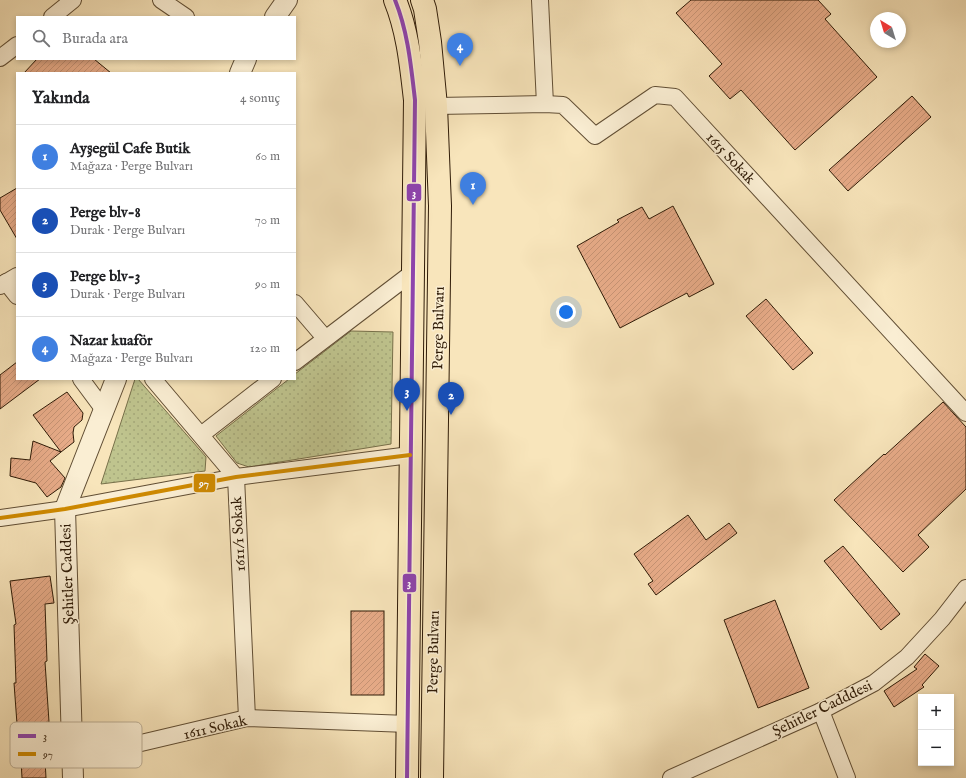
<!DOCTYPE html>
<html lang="tr">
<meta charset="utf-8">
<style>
body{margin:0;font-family:"IM FELL English",serif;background:#f2f2f2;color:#202124}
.controls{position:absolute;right:12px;bottom:12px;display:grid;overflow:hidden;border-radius:0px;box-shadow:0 2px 6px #0003}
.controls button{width:36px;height:36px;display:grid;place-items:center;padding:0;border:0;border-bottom:1px solid #e0e0e0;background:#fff;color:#202124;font:20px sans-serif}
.compass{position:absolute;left:870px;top:12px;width:36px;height:36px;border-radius:50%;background:#fff;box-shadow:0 2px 6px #0003;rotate:322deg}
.you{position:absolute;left:566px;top:312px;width:14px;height:14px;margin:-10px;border:3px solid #fff;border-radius:50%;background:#1a73e8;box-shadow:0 0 0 6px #1a73e833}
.badge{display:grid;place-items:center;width:26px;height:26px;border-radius:50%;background:#ea580c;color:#fff;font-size:13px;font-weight:700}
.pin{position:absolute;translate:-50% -33px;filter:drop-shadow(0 1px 2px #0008)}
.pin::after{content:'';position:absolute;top:21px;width:14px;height:12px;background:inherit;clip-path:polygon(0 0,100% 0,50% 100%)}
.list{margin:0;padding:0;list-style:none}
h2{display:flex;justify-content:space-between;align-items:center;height:52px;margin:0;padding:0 16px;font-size:17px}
h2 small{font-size:13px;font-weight:400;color:#757577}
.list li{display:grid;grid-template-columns:26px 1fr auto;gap:12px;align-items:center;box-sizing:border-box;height:64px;padding:0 16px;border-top:1px solid #e0e0e0}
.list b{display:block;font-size:15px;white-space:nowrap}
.list p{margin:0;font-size:13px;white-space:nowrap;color:#757577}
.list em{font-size:13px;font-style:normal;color:#757577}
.icon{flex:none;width:22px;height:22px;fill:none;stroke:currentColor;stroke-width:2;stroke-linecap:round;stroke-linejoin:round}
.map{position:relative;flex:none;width:966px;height:778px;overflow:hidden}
.search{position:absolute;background:#fff;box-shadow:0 2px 6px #0003;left:16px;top:16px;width:280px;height:44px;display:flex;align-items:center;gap:10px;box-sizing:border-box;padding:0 14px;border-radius:0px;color:#757577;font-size:15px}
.panel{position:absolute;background:#fff;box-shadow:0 2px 6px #0003;left:16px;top:72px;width:280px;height:308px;border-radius:0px}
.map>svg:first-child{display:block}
.grass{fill:url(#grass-dots);stroke:#77704a}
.building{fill:url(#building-hatch);stroke:#2f1b07}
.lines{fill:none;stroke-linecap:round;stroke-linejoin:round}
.minor-casing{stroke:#614e34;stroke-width:18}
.tertiary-casing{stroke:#614e34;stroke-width:22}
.primary-casing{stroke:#2f1b07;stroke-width:24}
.minor{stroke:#faeed3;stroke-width:16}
.tertiary{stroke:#faeed3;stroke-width:20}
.primary{stroke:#f8e5bb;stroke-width:22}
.bus-1-casing{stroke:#faeed3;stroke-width:7}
.bus-2-casing{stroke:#faeed3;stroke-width:7}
.bus-1{stroke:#8e44ad;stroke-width:4}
.bus-2{stroke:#cf8a01;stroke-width:4}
.labels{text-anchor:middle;stroke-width:3;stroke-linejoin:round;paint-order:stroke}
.street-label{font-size:15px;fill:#2f1b07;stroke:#faeed3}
.key{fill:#faeed3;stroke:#bdaf96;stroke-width:1}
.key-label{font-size:11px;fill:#2f1b07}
.line-badge{stroke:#faeed3;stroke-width:1.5}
.badge-label{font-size:11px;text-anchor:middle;font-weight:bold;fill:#fff}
</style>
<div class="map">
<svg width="966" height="778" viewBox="0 0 966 778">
<defs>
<pattern id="grass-dots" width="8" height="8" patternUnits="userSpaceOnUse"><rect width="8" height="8" fill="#bfc48e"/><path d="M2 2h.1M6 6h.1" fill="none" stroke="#a4a879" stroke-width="1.8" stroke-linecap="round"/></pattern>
<pattern id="building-hatch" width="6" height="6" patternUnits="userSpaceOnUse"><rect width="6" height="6" fill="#e7ab88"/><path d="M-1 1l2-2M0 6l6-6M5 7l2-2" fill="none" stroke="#c69374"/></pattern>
</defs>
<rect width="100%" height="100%" fill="#f8e5bb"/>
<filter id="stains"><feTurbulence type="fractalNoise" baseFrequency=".005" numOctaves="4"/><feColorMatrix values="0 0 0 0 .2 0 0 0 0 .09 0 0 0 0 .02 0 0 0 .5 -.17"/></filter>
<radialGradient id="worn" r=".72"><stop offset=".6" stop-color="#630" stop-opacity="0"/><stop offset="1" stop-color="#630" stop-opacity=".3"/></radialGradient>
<g class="grass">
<polygon points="351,331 393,332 391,444 249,467 237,463 216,436 289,379 295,379 295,374"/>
<polygon points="135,379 138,379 206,457 205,471 101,484"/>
</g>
<g class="building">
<polygon points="691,0 818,0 831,14 825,19 877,77 795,150 741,90 730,99 709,76 722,64 676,13"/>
<polygon points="37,59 94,59 111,73 24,73"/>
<polygon points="912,96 931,117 848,191 829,170"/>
<polygon points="17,188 17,239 0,210 0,198"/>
<polygon points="673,206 714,284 689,297 687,293 620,328 577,246 619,222 617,220 642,207 649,219"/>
<polygon points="766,299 813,353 793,370 746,316"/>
<polygon points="17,362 17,379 40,379 0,409 0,375"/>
<polygon points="67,392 83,413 82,420 74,427 73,433 74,442 61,452 33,415"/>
<polygon points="943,402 966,427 966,489 918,535 929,547 903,572 834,500 884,454 885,455"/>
<polygon points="33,441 61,452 50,461 65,478 61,487 47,497 36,483 10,476 11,458 30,460"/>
<polygon points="688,515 706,540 729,523 737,533 656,595 648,584 653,581 634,554"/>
<polygon points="843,546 900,614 881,630 824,561"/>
<polygon points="50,576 54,603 45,604 47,661 45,662 49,722 43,723 46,778 22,778 19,724 17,724 14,683 16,683 14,625 16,624 10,581"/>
<polygon points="775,600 809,688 758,708 724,620"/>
<rect x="351" y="611" width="33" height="84"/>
<polygon points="925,654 939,666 922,685 924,687 894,707 884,691 917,669 914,667"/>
</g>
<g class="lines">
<g class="minor-casing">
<g id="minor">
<polyline points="161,0 186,17"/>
<polyline points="540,0 545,104"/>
<polyline points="52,17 73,0"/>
<polyline points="0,58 17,45"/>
<polyline points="436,106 545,104 563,105 595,136 655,95 675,97 966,413"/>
<polyline points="6,282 17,296"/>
<polyline points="0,286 17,276"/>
<polyline points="295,303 325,338"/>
<polyline points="295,362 412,273"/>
<polyline points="81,379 104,410"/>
<polyline points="153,379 236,477 247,718"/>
<polyline points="201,435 273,379"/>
<polyline points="0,518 65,509 236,477 410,455"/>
<polyline points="821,711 847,778"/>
<polyline points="73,759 247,718 408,724"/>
<polyline points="671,778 821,711 874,683 907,657 942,619 966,588"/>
</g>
</g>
<g class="tertiary-casing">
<g id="tertiary">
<polyline points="275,17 287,0"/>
<polyline points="240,73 246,59"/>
<polyline points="73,778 65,509 116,379"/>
</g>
</g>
<g class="primary-casing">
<g id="primary">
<path d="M395,0C408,32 411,66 415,100L407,778"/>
<polyline points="422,0 425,9 430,42 436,106 440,206 432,778"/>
</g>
</g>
<use href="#minor" class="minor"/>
<use href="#tertiary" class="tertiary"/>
<use href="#primary" class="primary"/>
<g class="bus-1-casing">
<path id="bus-1" d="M395,0C408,32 411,66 415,100L407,778"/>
</g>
<g class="bus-2-casing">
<polyline id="bus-2" points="0,518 65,509 236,477 410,455"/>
</g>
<use href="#bus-1" class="bus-1"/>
<use href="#bus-2" class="bus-2"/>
</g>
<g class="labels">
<g class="street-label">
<text transform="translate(731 158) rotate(47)" y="5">1615 Sokak</text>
<text transform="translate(438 328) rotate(-89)" y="5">Perge Bulvarı</text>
<text transform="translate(238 534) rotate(-93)" y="5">1611/1 Sokak</text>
<text transform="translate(67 574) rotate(-92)" y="5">Şehitler Caddesi</text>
<text transform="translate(433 652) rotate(-89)" y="5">Perge Bulvarı</text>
<text transform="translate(822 708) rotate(-26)" y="5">Şehitler Cadddesi</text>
<text transform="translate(215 727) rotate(-13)" y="5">1611 Sokak</text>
</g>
</g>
<rect x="10" y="722" width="132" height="46" rx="6" class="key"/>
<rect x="18" y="734" width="18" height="4" fill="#8e44ad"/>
<rect x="18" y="752" width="18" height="4" fill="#cf8a01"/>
<g class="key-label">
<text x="43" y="740">3</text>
<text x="43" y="758">97</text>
</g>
<g class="line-badge">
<rect x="406" y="183" width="16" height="19" rx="4" fill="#8e44ad"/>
<rect x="193" y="473" width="23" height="20" rx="4" fill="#cf8a01"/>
<rect x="402" y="573" width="15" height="20" rx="4" fill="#8e44ad"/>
</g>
<g class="badge-label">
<text x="414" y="197">3</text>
<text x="204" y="487">97</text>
<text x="409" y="587">3</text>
</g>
<rect width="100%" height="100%" filter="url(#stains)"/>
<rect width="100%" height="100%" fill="url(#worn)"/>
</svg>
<div class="controls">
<button>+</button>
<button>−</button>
</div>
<svg class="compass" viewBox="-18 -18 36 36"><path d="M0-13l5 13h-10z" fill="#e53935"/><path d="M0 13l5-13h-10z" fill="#757577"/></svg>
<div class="you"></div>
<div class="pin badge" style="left:473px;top:205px;background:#3f7fe0">1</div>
<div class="pin badge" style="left:451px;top:415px;background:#1a4fb4">2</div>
<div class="pin badge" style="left:407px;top:411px;background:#1a4fb4">3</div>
<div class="pin badge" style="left:460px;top:66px;background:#3f7fe0">4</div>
<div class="search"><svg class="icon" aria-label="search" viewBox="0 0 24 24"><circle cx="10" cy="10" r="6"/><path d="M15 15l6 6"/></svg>Burada ara</div>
<section class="panel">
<h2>Yakında<small>4 sonuç</small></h2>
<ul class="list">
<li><span class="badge" style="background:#3f7fe0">1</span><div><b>Ayşegül Cafe Butik</b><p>Mağaza · Perge Bulvarı</p></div><em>60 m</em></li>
<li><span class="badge" style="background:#1a4fb4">2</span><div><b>Perge blv-8</b><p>Durak · Perge Bulvarı</p></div><em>70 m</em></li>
<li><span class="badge" style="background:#1a4fb4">3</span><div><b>Perge blv-3</b><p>Durak · Perge Bulvarı</p></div><em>90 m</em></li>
<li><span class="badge" style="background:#3f7fe0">4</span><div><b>Nazar kuaför</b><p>Mağaza · Perge Bulvarı</p></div><em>120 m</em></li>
</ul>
</section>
</div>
